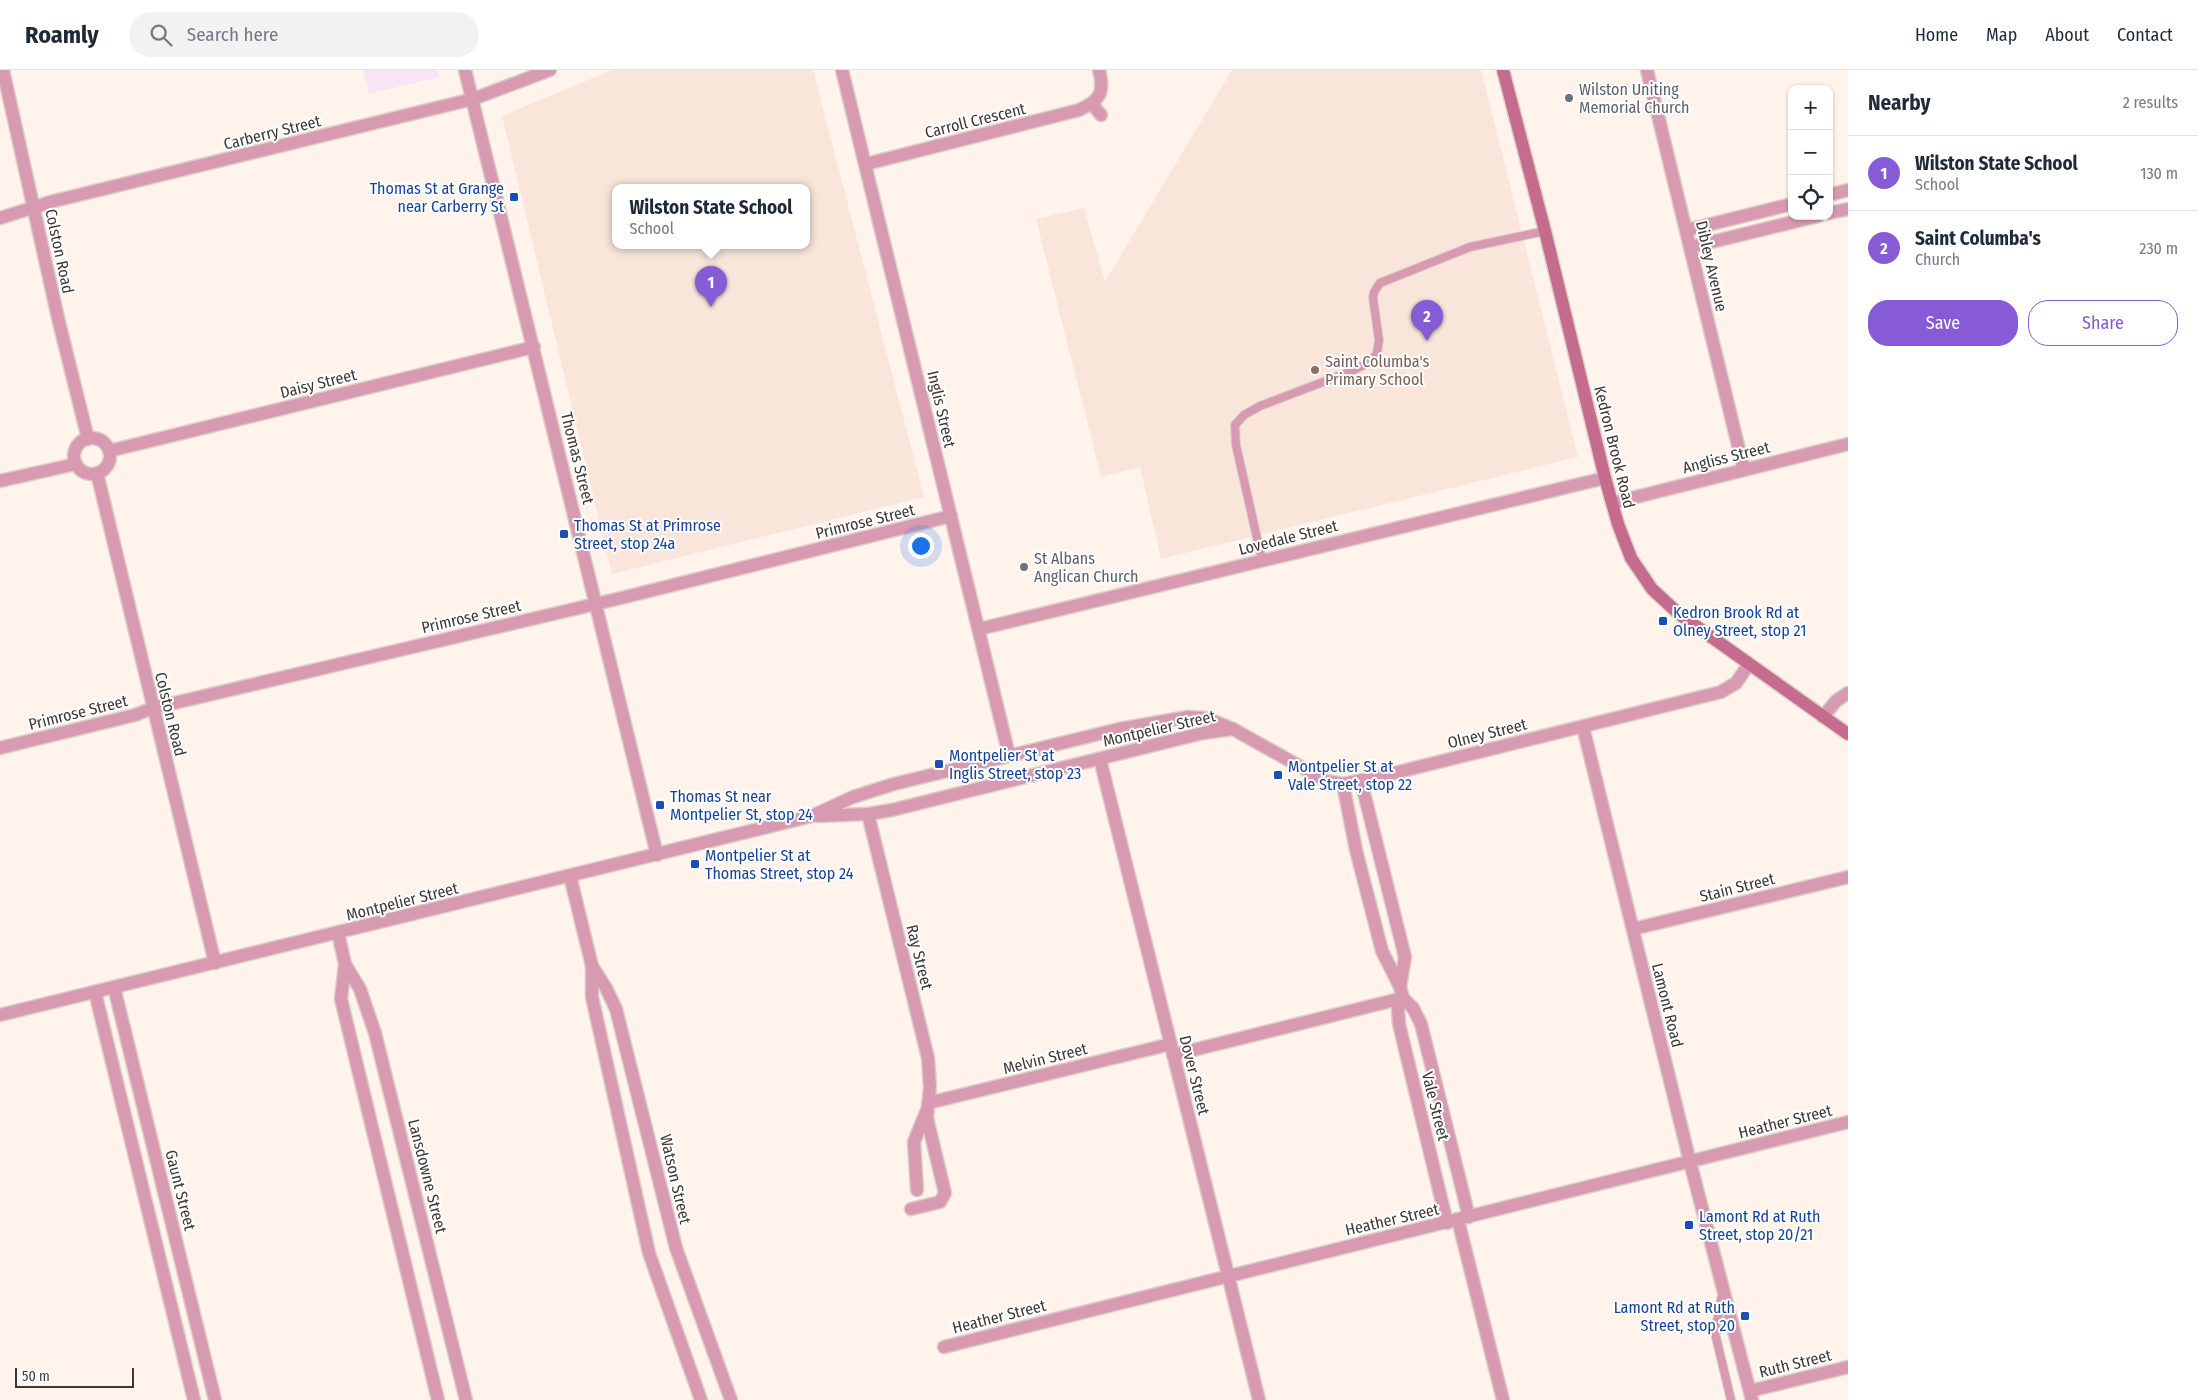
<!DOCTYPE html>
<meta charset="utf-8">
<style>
body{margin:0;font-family:"Fira Sans Condensed",sans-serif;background:#f2f2f3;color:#1f2937}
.controls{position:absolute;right:15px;top:15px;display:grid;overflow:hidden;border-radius:10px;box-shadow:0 1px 4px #0004}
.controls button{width:45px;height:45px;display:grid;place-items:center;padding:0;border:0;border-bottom:1px solid #e0e1e3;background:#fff;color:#1f2937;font:25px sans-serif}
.scale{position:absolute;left:15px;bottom:12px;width:119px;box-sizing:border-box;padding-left:5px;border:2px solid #3d3835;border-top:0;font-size:14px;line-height:18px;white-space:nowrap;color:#3d3835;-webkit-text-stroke:4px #fff;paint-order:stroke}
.you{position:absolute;left:920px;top:475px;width:18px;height:18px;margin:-12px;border:4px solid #fff;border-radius:50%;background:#1a73e8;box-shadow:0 0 0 8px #1a73e833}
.badge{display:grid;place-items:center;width:32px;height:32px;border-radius:50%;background:#865bd5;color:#fff;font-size:16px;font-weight:700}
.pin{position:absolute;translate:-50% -41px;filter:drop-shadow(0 1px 2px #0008)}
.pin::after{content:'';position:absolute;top:26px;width:18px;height:15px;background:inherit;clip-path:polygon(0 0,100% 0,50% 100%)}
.popup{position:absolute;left:612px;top:114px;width:198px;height:65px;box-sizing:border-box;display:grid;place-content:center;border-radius:10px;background:#fff;filter:drop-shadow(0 1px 4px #0005);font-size:16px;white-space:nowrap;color:#747a83}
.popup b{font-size:19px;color:#1f2937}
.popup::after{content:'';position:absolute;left:50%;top:100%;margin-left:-10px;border:10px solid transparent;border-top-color:#fff}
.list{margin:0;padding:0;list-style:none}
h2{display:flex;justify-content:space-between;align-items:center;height:65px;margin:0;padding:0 20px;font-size:21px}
h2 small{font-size:16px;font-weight:400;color:#747a83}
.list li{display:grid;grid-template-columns:32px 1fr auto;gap:15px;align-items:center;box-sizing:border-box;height:75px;padding:0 20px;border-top:1px solid #e0e1e3}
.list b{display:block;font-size:19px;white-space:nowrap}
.list p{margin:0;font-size:16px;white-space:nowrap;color:#747a83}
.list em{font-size:16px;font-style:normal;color:#747a83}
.actions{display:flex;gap:10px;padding:15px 20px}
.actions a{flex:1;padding:11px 0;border:1px solid #865bd5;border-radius:20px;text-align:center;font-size:18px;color:#865bd5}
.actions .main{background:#865bd5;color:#fff}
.icon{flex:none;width:28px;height:28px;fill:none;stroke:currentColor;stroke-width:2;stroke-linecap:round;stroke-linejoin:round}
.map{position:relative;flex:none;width:1848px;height:1330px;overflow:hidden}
header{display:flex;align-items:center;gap:30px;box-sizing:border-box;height:70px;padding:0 25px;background:#fff;border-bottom:1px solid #e0e1e3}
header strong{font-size:24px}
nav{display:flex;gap:28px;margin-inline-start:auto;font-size:18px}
.search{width:350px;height:45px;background:#f2f2f3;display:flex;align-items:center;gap:12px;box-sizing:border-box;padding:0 18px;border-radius:28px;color:#747a83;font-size:19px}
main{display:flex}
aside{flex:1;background:#fff}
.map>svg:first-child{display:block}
.commercial{fill:#f8e4f5}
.built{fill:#f9e5da;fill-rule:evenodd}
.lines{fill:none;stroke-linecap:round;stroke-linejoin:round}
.service-casing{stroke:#dcd1ca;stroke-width:10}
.minor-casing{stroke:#dcd1ca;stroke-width:15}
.tertiary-casing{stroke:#dcd1ca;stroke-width:15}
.secondary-casing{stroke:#dcd1ca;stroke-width:15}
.service{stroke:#d89ab0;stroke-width:8}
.minor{stroke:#d89ab0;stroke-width:12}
.tertiary{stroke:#d89ab0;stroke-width:12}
.secondary{stroke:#c56b8e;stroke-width:12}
.worship-dot{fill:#6b7280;stroke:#fff;stroke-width:2}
.transit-dot{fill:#1a4fb4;stroke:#fff;stroke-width:2}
.education-dot{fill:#8d6e63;stroke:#fff;stroke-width:2}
.labels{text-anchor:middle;stroke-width:4;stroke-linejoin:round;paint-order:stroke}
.worship-label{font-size:16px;fill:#5b616d;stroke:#fff;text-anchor:start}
.street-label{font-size:16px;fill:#3d3835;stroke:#fff}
.transit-label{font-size:16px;fill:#164399;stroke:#fff;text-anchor:start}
.education-label{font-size:16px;fill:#785e54;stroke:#fff;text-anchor:start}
</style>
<header>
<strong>Roamly</strong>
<div class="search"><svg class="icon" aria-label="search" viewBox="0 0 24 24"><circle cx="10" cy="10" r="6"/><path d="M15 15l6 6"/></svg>Search here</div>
<nav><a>Home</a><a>Map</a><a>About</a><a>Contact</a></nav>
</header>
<main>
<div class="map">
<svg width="1848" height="1330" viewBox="0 0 1848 1330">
<rect width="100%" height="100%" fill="#fff3eb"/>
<polygon class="commercial" points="363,0 437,0 439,7 369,24"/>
<g class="built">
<path d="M612,0H813L924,427L612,504L502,46ZM616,118H806V176H616Z"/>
<polygon points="1232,0 1481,0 1578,387 1161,489 1140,397 1101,407 1036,149 1084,138 1105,212"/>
</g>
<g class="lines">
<g class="service-casing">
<g id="service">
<polyline points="1262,490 1236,375 1235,355 1244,345 1260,336 1352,301 1370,292 1377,283 1379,270 1373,228 1374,222 1380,213 1470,177 1545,161"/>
<polyline points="1722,1225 1715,1263 1731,1330"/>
</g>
</g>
<g class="minor-casing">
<g id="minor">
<polyline points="842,0 1009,685"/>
<polyline points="1647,0 1744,400"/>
<polyline points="1092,34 1101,45"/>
<path d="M866,94L1079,40C1100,31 1105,22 1099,0"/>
<polyline points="1829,125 1848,120"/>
<polyline points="1829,143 1848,139"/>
<polyline points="0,148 54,131 473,29 550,0"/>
<polyline points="1687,160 1792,134"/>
<polyline points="1691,177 1818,146"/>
<polyline points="109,381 534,277"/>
<polyline points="97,403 215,893"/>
<polyline points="1612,433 1848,374"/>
<polyline points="979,559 1605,408"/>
<polyline points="1823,647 1836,631 1848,623"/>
<polyline points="0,678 135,645 153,638 617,529 951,446"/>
<polyline points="1100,689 1259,1330"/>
<polyline points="1361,711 1405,887 1400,917"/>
<polyline points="1343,714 1356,780 1382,881 1400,917 1403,928 1413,938 1421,954 1469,1147"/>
<polyline points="868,744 928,988 930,1017 927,1048 945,1123 940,1132 911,1139"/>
<polyline points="570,806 592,896 592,927 649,1183 701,1330"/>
<polyline points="1633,859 1848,807"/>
<polyline points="338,863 345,894 360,919 375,963 466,1330"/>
<polyline points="345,894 341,929 438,1330"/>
<polyline points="592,896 606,918 616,939 676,1178 731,1330"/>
<polyline points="114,917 215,1330"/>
<polyline points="95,922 194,1330"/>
<polyline points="1403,928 1398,939 1399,954 1447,1153"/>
<polyline points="1173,985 1403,928"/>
<polyline points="928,1033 1171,974"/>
<polyline points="917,1120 914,1072 926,1042"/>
<polyline points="1458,1150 1503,1330"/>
<path d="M944,1277C1245,1200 1547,1127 1848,1052"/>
<polyline points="1750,1321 1848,1297"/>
</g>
</g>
<g class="tertiary-casing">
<g id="tertiary">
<polyline points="3,0 58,248 88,369"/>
<polyline points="465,0 657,785"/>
<circle cx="92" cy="386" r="18"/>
<polyline points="0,411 76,394"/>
<polyline points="1583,657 1690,1092 1752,1330"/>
<polyline points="818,746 868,744 892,740 1203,663 1233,659"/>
<polyline points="0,945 812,746 853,727 894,714 1119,659 1188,647 1206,648 1233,659 1326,711 1343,714 1378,707 1721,622 1736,613 1749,594"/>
</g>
</g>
<g class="secondary-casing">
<polyline id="secondary" points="1503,0 1545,161 1605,408 1618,454 1631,488 1652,519 1679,544 1848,664"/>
</g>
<use href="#service" class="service"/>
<use href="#minor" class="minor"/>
<use href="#tertiary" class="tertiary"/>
<use href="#secondary" class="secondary"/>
</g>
<g class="worship-dot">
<circle cx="1569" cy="28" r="5"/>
<circle cx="1024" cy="497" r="5"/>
</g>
<g class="transit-dot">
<rect x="509" y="122" width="10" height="10" rx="2.5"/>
<rect x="559" y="459" width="10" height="10" rx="2.5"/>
<rect x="1658" y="546" width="10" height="10" rx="2.5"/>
<rect x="934" y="689" width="10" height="10" rx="2.5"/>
<rect x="1273" y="700" width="10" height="10" rx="2.5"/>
<rect x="655" y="730" width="10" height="10" rx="2.5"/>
<rect x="690" y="789" width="10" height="10" rx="2.5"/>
<rect x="1684" y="1150" width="10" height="10" rx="2.5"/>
<rect x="1740" y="1241" width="10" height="10" rx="2.5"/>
</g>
<circle class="education-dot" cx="1315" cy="300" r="5"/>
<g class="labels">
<g class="worship-label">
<text x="1579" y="25">Wilston Uniting<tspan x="1579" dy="18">Memorial Church</tspan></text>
<text x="1034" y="494">St Albans<tspan x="1034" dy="18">Anglican Church</tspan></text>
</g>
<g class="street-label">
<text transform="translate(975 50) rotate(-14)" y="6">Carroll Crescent</text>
<text transform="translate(272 62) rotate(-14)" y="6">Carberry Street</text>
<text transform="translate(60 181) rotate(78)" y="6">Colston Road</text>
<text transform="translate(1712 196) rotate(77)" y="6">Dibley Avenue</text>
<text transform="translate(318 313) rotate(-14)" y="6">Daisy Street</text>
<text transform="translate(942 339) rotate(77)" y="6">Inglis Street</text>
<text transform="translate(1615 377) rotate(76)" y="6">Kedron Brook Road</text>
<text transform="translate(1726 387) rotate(-14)" y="6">Angliss Street</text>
<text transform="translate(578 388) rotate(76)" y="6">Thomas Street</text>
<text transform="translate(865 451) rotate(-14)" y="6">Primrose Street</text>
<text transform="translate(1288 467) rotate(-14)" y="6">Lovedale Street</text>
<text transform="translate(471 546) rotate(-13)" y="6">Primrose Street</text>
<text transform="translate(78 642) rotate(-14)" y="6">Primrose Street</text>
<text transform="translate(171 644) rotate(76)" y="6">Colston Road</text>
<text transform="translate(1159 658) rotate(-13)" y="6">Montpelier Street</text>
<text transform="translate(1487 663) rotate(-14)" y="6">Olney Street</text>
<text transform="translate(1737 817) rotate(-14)" y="6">Stain Street</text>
<text transform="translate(402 831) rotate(-14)" y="6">Montpelier Street</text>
<text transform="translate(920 887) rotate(76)" y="6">Ray Street</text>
<text transform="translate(1668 935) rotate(76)" y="6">Lamont Road</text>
<text transform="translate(1045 988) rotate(-14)" y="6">Melvin Street</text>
<text transform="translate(1195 1005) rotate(76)" y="6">Dover Street</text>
<text transform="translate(1436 1036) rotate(76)" y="6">Vale Street</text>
<text transform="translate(1785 1051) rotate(-14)" y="6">Heather Street</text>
<text transform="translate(428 1106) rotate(76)" y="6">Lansdowne Street</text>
<text transform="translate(676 1109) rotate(77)" y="6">Watson Street</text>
<text transform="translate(181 1120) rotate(76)" y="6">Gaunt Street</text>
<text transform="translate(1392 1149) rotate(-13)" y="6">Heather Street</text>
<text transform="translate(999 1246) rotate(-14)" y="6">Heather Street</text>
<text transform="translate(1795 1293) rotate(-14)" y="6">Ruth Street</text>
</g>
<g class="transit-label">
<text x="504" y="124" text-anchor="end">Thomas St at Grange<tspan x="504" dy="18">near Carberry St</tspan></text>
<text x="574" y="461">Thomas St at Primrose<tspan x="574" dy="18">Street, stop 24a</tspan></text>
<text x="1673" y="548">Kedron Brook Rd at<tspan x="1673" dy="18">Olney Street, stop 21</tspan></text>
<text x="949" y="691">Montpelier St at<tspan x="949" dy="18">Inglis Street, stop 23</tspan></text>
<text x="1288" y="702">Montpelier St at<tspan x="1288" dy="18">Vale Street, stop 22</tspan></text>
<text x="670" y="732">Thomas St near<tspan x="670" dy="18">Montpelier St, stop 24</tspan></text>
<text x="705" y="791">Montpelier St at<tspan x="705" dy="18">Thomas Street, stop 24</tspan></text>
<text x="1699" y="1152">Lamont Rd at Ruth<tspan x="1699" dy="18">Street, stop 20/21</tspan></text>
<text x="1735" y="1243" text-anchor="end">Lamont Rd at Ruth<tspan x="1735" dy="18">Street, stop 20</tspan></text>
</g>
<g class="education-label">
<text x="1325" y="297">Saint Columba's<tspan x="1325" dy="18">Primary School</tspan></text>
</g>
</g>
</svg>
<div class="controls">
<button>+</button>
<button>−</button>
<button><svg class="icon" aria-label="locate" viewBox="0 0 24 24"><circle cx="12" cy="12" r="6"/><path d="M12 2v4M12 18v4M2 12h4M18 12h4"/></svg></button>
</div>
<div class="scale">50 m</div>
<div class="you"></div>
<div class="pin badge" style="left:711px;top:237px">1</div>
<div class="popup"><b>Wilston State School</b>School</div>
<div class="pin badge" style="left:1427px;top:271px">2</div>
</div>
<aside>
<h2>Nearby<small>2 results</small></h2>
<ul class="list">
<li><span class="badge">1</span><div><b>Wilston State School</b><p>School</p></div><em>130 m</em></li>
<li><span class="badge">2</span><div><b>Saint Columba's</b><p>Church</p></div><em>230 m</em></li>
</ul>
<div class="actions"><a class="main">Save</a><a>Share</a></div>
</aside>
</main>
